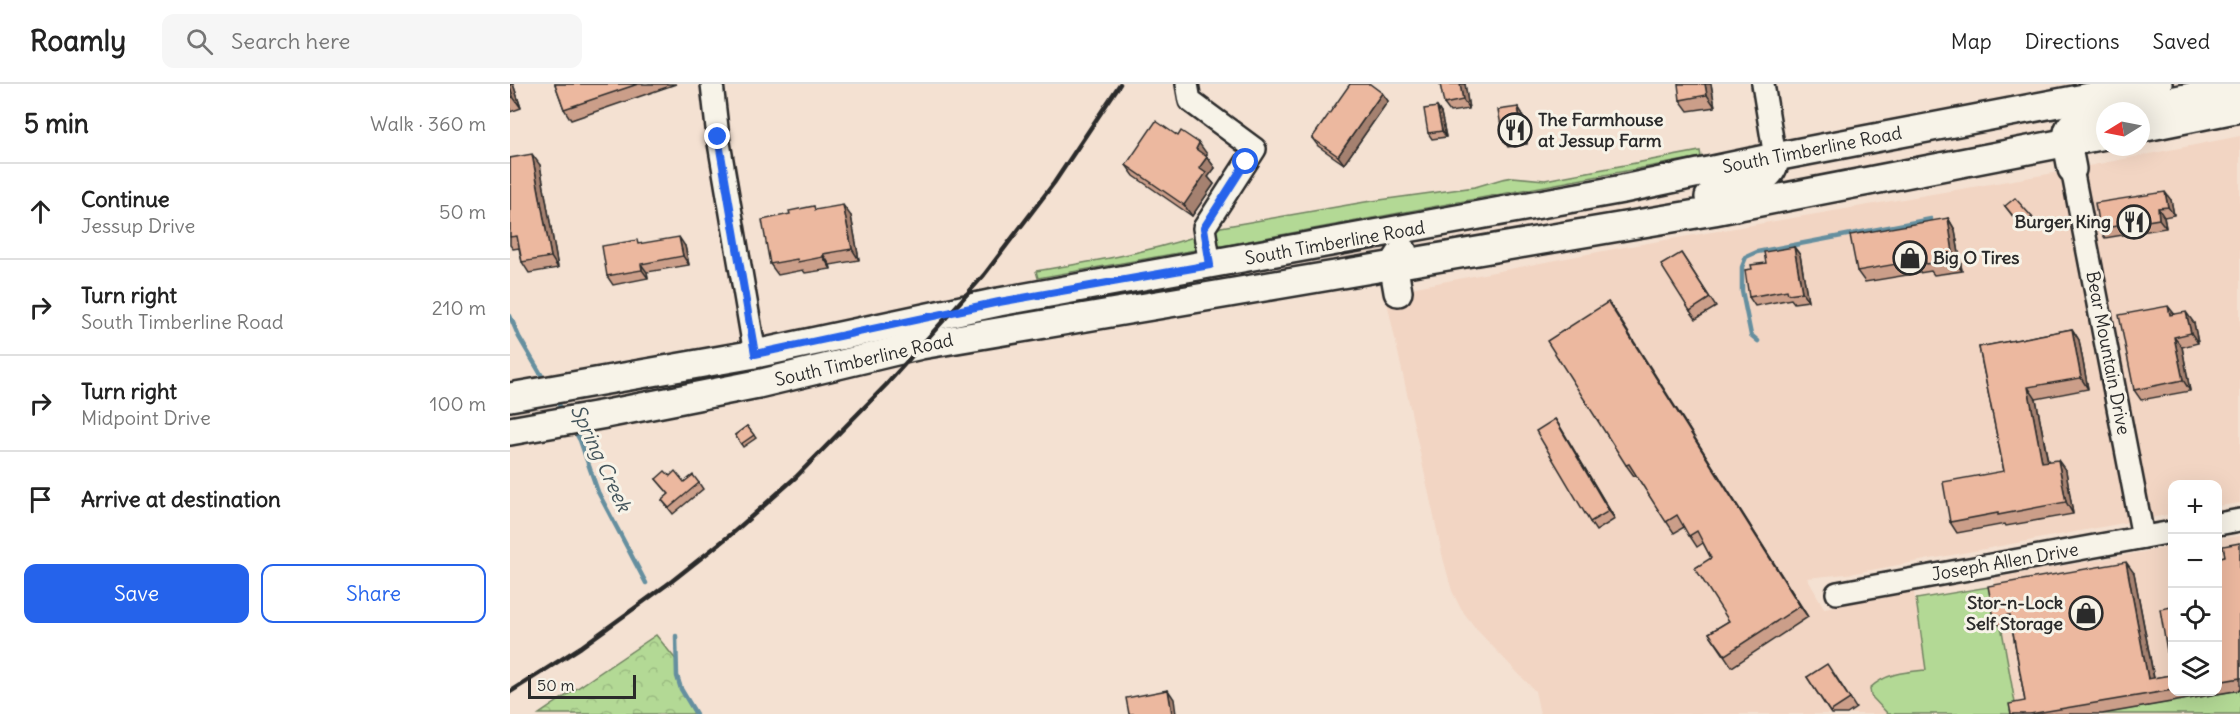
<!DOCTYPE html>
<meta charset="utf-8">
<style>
body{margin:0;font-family:Delius,sans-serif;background:#f6f6f6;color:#222}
.controls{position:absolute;right:18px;bottom:18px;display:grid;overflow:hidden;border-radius:12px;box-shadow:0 6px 24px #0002}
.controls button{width:54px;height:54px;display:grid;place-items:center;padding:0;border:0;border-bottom:2px solid #e0e0e0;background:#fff;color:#222;font:30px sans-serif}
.compass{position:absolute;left:1586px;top:18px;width:54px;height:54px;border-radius:50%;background:#fff;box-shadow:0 6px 24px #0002;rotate:260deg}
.scale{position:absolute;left:18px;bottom:15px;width:108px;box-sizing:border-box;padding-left:6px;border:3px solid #2b2b2b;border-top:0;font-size:16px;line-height:21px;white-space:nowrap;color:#2b2b2b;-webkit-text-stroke:4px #f7f3e8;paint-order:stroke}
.stop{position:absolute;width:18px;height:18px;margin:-14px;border:4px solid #2563eb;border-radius:50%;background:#fff}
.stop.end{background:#2563eb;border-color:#fff;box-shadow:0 2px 6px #0008}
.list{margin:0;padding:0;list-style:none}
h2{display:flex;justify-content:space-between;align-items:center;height:78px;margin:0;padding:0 24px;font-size:26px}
h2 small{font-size:20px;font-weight:400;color:#767676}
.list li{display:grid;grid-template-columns:39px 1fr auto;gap:18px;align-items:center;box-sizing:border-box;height:96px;padding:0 24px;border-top:2px solid #e0e0e0}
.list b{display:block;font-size:22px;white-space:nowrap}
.list p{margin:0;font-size:20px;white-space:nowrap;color:#767676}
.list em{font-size:20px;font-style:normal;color:#767676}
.actions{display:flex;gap:12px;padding:18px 24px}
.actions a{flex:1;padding:14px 0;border:2px solid #2563eb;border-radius:12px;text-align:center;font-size:21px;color:#2563eb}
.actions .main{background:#2563eb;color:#fff}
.icon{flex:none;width:33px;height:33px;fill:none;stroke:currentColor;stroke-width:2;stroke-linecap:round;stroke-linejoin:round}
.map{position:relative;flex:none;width:1730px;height:630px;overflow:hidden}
header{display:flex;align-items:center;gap:36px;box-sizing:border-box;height:84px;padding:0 30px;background:#fff;border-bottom:2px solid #e0e0e0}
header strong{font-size:28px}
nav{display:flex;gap:33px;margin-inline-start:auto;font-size:21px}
.search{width:420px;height:54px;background:#f6f6f6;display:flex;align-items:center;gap:15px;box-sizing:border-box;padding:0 21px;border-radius:12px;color:#767676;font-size:22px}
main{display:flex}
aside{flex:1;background:#fff}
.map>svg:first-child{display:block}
.built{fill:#f2d5c3}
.grass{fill:#b3d995;stroke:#6f8260;stroke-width:1.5}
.park{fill:url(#park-crowns);stroke:#6f8260;stroke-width:1.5}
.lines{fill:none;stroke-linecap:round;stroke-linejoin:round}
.stream{stroke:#658f9f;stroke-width:4.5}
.minor-casing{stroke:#2b2b2b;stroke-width:26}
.major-casing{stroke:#2b2b2b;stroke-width:32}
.minor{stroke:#f7f3e8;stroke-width:21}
.major{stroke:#f7f3e8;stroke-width:27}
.rail{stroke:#2b2b2b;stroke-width:4.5}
.wall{fill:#cb9e89;stroke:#2b2b2b;stroke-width:1.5}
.shaded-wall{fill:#a5816f;stroke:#2b2b2b;stroke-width:1.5}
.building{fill:#ecb89f;stroke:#2b2b2b;stroke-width:1.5}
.route{stroke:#2563eb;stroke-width:8}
.labels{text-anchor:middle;stroke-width:6;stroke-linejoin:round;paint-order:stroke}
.poi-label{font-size:18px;font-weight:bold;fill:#2b2b2b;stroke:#f7f3e8;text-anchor:start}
.street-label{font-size:18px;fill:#2b2b2b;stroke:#f7f3e8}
.water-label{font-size:20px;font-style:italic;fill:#43545b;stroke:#f7f3e8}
</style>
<header>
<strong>Roamly</strong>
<div class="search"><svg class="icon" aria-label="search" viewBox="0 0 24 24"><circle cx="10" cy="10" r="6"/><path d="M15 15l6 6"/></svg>Search here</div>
<nav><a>Map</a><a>Directions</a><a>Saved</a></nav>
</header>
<main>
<aside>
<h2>5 min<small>Walk · 360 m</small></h2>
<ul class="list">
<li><svg class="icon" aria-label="ahead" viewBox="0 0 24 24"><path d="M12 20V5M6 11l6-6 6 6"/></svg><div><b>Continue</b><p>Jessup Drive</p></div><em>50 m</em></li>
<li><svg class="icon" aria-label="right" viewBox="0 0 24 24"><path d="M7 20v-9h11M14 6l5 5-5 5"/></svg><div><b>Turn right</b><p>South Timberline Road</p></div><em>210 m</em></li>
<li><svg class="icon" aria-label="right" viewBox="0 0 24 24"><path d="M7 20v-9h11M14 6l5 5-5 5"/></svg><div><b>Turn right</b><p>Midpoint Drive</p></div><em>100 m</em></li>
<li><svg class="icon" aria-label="arrive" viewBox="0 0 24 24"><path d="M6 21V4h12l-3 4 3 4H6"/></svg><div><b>Arrive at destination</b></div></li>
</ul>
<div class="actions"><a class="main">Save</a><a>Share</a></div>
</aside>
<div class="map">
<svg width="1730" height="630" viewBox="0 0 1730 630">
<defs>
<pattern id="park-crowns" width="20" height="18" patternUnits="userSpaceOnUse" patternTransform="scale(1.5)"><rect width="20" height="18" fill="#b3d995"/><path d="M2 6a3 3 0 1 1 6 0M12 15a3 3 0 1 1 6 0" fill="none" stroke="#9aba81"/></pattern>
</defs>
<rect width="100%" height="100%" fill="#f4e1d2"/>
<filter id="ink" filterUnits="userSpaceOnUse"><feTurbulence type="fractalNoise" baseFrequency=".0167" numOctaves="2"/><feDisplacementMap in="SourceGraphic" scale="12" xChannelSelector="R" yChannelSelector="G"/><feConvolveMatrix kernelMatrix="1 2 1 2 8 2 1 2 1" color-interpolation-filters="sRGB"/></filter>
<g filter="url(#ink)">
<g class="built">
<polygon points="1730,52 1730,419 1708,422 1708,400 1662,400 1662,430 1345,489 1297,494 1314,524 1404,508 1416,586 1389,588 1361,612 1378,630 1030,630 1025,607 967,546 951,525 942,507 933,474 875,209 1109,164 1533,91"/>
<polygon points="1730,452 1730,606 1641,622 1507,630 1483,494 1662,463 1662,608 1708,608 1708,455"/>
</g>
<g class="grass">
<polygon points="1190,67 1191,73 706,163 700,148 711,143 855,118 965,103 992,95 1003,93 1035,96"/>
<path d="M687,152V165L685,166L528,194L526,187C581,178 634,169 687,152Z"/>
<path d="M1484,502L1507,630H1378L1361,612L1360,604C1376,589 1395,588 1416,586L1406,515Z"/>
<polygon points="1730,606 1730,630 1589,630"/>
</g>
<path class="park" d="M146,551L167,577C167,600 175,611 186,630H29Z"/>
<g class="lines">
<g class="stream">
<polyline points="0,232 9,253 36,299"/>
<polyline points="1248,257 1241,251 1232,207 1232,183 1236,173 1247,168 1421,135"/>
<polyline points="45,314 54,329"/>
<polyline points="63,344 70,356 88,408 136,499"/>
<polyline points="166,552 167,592 171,605 186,630"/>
</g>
<g class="minor-casing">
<g id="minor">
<polyline points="202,0 208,53 245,270"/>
<polyline points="677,0 680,17 745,65 694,144 700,181"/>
<polyline points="1253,0 1265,73"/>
<polyline points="1562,85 1633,453"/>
<polyline points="1708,440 1730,436"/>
<polyline points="1327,509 1662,448"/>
</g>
</g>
<g class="major-casing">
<g id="major">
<polyline points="1611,27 1730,3"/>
<polyline points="1631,44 1730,24"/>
<path d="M1562,85C1554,44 1551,38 1595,30"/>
<path d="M1199,113C1221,106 1265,102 1265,73"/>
<path d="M888,208C886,193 880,180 893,168"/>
<polyline points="0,313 245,270 489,218 1113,105 1265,73 1648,0"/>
<polyline points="0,347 96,330 248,300 411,261 1204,127 1595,51"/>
</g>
</g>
<use href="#minor" class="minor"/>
<use href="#major" class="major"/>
<polyline class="rail" points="0,608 71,563 162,497 224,448 286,393 376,301 474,191 544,99 610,0"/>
</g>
<g class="wall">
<polygon points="0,0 3,0 11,24 0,28"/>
<polygon points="45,0 166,0 61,36 54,25"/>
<polygon points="955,0 959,25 940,28 934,20"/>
<polygon points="1201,0 1205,23 1178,27 1170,16"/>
<polygon points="872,9 878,17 834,80 808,62 802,54"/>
<polygon points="927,23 931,29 936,53 922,55 918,49"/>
<polygon points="1008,23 1012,29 1017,60 998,63 994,57"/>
<polygon points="668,52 697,70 696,72 705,84 698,93 704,100 682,132 624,92 616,81"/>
<polygon points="0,74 30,81 48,184 19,189 12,178 9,164 3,165 0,161"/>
<polygon points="1661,116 1664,131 1654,133 1656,144 1595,154 1589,145"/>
<polygon points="1495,122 1522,133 1526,139 1515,148"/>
<polygon points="307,126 341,132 349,176 320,181 321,185 295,189 293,186 268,191 260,180"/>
<polygon points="1438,134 1445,146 1452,187 1424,191 1421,187 1355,198 1347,187"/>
<polygon points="130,160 175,162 179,181 137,188 138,194 103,201 97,192"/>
<polygon points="1284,163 1290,171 1298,217 1284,219 1281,215 1245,222 1239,213 1256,179"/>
<polygon points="1171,169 1206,223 1186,235 1180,227"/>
<polygon points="1098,218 1298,533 1222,583 1199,549 1219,537 1201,474 1193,459 1187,463 1174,443 1164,449 1126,391 1124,392 1116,381"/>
<polygon points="1664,230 1684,239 1688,259 1672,263 1680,307 1631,316 1624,306"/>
<polygon points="1562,245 1569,256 1578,305 1526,315 1538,377 1556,387 1563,430 1496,442 1495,440 1447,449 1440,438 1494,387 1469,263"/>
<polygon points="1045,335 1105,435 1086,447 1080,438"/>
<polygon points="237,342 246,354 233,363 225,351"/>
<polygon points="160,392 174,398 189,399 193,405 163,430 152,416 159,410 146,395"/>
<polygon points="1730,459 1730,606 1592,630 1501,630 1515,617 1502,543 1492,545 1484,534 1624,489 1644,594 1661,591 1662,523 1662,608 1707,608 1707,474 1715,472"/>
<polygon points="1323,588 1346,624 1337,630 1321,630 1297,593"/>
</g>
<g class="shaded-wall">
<polygon points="0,0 3,0 11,24 3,13 0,3"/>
<polygon points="950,0 955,0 959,25 953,16"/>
<polygon points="1195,0 1201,0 1205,23 1197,11"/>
<polygon points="872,9 878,17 834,80 828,72"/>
<polygon points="927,23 931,29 936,53 932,47"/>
<polygon points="1008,23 1012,29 1017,60 1013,54"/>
<polygon points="689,59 697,70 694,76 686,65"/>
<polygon points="22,70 30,81 48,184 41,173"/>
<polygon points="697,73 705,84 698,93 704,100 682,132 674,121 689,84"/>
<polygon points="1655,108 1661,116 1664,131 1658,123"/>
<polygon points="333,121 341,132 349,176 342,165"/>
<polygon points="1648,124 1654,133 1656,144 1649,135"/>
<polygon points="1438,134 1445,146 1452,187 1444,176"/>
<polygon points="169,153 175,162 179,181 173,172"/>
<polygon points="1284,163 1290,171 1298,217 1292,208"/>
<polygon points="313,170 320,181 321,185 313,173"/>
<polygon points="131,180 137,188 138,194 132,186"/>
<polygon points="1098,218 1106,229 1298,533 1290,522"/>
<polygon points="1658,222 1666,232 1660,231"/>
<polygon points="1676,228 1684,239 1688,259 1681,249"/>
<polygon points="1562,245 1569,256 1578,305 1571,294"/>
<polygon points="1664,253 1672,263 1680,307 1673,296"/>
<polygon points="1518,303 1526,315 1540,389 1532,378"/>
<polygon points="1045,335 1051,344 1105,435 1099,427"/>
<polygon points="1548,376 1556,387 1563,430 1556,418"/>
<polygon points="1616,478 1624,489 1646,606 1638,595"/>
<polygon points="658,606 664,615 666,630 662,630"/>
</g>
<g class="building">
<polygon points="45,0 128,0 54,25"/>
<polygon points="840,0 860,0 872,9 828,72 802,54"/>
<polygon points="930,0 950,0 953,16 934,20"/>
<polygon points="1168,0 1195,0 1197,11 1170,16"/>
<polygon points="0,3 3,13 0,14"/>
<polygon points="927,23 932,47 918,49 914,25"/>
<polygon points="1008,23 1013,54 994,57 988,26"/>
<polygon points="646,37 668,52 671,47 689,59 686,65 697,73 689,84 696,89 674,121 616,81"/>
<polygon points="22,70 41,173 12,178 7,152 0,153 0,74"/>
<polygon points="1655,108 1658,123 1648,124 1649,135 1589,145 1585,119"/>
<polygon points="1505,114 1522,133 1511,142 1495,122"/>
<polygon points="333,121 342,165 313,170 313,173 288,178 287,175 260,180 252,136 280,130 279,127 304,122 305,126"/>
<polygon points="1438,134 1444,176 1416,180 1415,175 1347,187 1340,151"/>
<polygon points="169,153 173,172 131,180 132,186 97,192 92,162 127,156 128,160"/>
<polygon points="1284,163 1292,208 1278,210 1277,206 1239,213 1235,186 1242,185 1241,181 1256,179 1254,168"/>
<polygon points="1171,169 1200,214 1180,227 1151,181"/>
<polygon points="1098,218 1290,522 1215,571 1199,549 1219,537 1185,484 1201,474 1187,447 1179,452 1167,431 1156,438 1119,380 1116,381 1037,257"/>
<polygon points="1658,222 1660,231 1676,228 1681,249 1664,253 1673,296 1624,306 1609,231"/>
<polygon points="1562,245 1571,294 1518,303 1532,378 1548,376 1556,418 1488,431 1488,429 1440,438 1433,398 1494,387 1469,263"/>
<polygon points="1045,335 1099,427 1080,438 1026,347"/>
<polygon points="237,342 244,351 231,360 225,351"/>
<polygon points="155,387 160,392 165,387 174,398 183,391 189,399 159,424 152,416 159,410 146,395"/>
<polygon points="1730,459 1730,594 1707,598 1707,474 1715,472 1713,462"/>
<polygon points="1662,477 1662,490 1661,490 1659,478"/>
<polygon points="1616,478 1638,595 1661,591 1650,525 1662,523 1662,606 1520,630 1501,630 1499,620 1515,617 1500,531 1484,534 1478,502"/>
<polygon points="1317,580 1340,615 1320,628 1297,593"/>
<polygon points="658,606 662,630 619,630 616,614"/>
</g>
</g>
<g class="lines" filter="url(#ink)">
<polyline class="route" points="208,53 245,270 489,218 700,181 694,144 736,78"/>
</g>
<defs>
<g id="restaurant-ring" transform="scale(1.725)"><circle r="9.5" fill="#f7f3e8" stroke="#2b2b2b" stroke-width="1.5"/><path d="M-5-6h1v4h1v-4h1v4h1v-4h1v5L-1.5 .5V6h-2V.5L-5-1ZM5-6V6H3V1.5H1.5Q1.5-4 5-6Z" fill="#2b2b2b"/></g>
<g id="shop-ring" transform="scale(1.725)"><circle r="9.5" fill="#f7f3e8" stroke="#2b2b2b" stroke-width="1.5"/><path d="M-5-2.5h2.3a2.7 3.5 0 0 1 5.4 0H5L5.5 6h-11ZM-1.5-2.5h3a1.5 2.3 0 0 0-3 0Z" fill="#2b2b2b"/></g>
</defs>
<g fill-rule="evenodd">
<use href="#restaurant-ring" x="1005" y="46"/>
<use href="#restaurant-ring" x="1624" y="138"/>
<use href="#shop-ring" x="1400" y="174"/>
<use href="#shop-ring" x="1576" y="529"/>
</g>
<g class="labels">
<g class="poi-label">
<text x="1028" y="42">The Farmhouse<tspan x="1028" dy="21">at Jessup Farm</tspan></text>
<text x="1601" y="144" text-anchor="end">Burger King</text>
<text x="1423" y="180">Big O Tires</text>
<text x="1553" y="525" text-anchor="end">Stor-n-Lock<tspan x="1553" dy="21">Self Storage</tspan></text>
</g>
<g class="street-label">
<text transform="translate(1302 66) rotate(-11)" y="6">South Timberline Road</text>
<text transform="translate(825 159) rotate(-10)" y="6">South Timberline Road</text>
<text transform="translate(1598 269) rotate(79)" y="6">Bear Mountain Drive</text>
<text transform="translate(354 276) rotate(-13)" y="6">South Timberline Road</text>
<text transform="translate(1495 478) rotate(-10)" y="6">Joseph Allen Drive</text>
</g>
<g class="water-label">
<text transform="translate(91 374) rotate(65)" y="7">Spring Creek</text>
</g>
</g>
</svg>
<div class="controls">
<button>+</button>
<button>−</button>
<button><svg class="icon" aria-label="locate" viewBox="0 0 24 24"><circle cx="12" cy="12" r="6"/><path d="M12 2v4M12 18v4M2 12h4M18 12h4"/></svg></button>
<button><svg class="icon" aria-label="layers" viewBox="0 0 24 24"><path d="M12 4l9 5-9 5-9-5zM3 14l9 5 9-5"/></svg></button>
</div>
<svg class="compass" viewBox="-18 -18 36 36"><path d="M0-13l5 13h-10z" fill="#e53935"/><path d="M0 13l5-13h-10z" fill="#767676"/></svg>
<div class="scale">50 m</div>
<div class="stop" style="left:736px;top:78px"></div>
<div class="stop end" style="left:208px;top:53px"></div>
</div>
</main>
